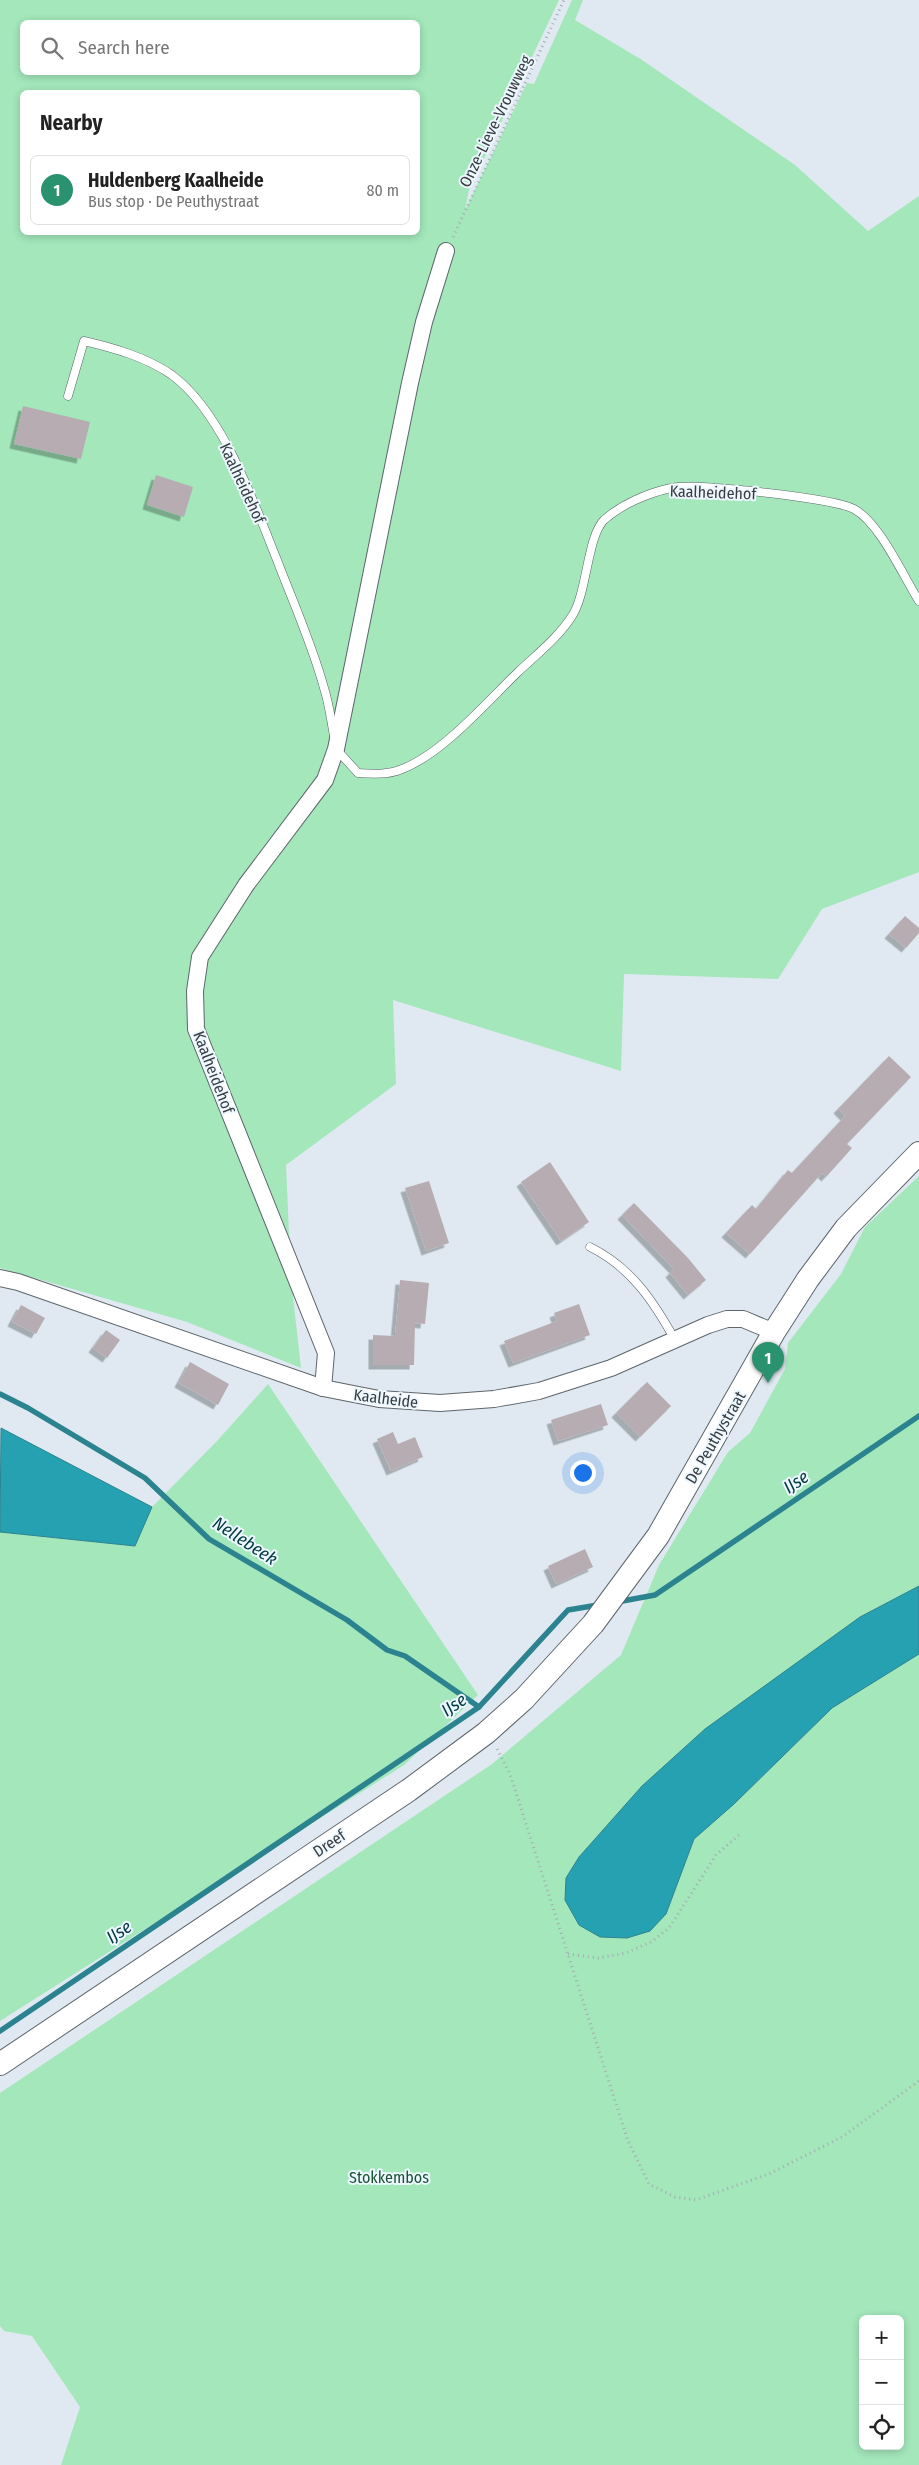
<!DOCTYPE html>
<meta charset="utf-8">
<style>
body{margin:0;font-family:"Fira Sans Condensed",sans-serif;background:#f2f2f2;color:#222}
.controls{position:absolute;right:15px;bottom:15px;display:grid;overflow:hidden;border-radius:8px;box-shadow:0 2px 8px #0003}
.controls button{width:45px;height:45px;display:grid;place-items:center;padding:0;border:0;border-bottom:1px solid #e0e0e0;background:#fff;color:#222;font:25px sans-serif}
.you{position:absolute;left:582px;top:1472px;width:18px;height:18px;margin:-12px;border:4px solid #fff;border-radius:50%;background:#1a73e8;box-shadow:0 0 0 8px #1a73e833}
.badge{display:grid;place-items:center;width:32px;height:32px;border-radius:50%;background:#2b926f;color:#fff;font-size:16px;font-weight:700}
.pin{position:absolute;translate:-50% -41px;filter:drop-shadow(0 1px 2px #0008)}
.pin::after{content:'';position:absolute;top:26px;width:18px;height:15px;background:inherit;clip-path:polygon(0 0,100% 0,50% 100%)}
.list{margin:0;padding:0;list-style:none}
h2{display:flex;justify-content:space-between;align-items:center;height:65px;margin:0;padding:0 20px;font-size:21px}
h2 small{font-size:16px;font-weight:400;color:#767676}
.list li{display:grid;grid-template-columns:32px 1fr auto;gap:15px;align-items:center;box-sizing:border-box;height:70px;margin:0 10px 10px;padding:0 10px;border:1px solid #e0e0e0;border-radius:8px}
.list b{display:block;font-size:19px;white-space:nowrap}
.list p{margin:0;font-size:16px;white-space:nowrap;color:#767676}
.list em{font-size:16px;font-style:normal;color:#767676}
.icon{flex:none;width:28px;height:28px;fill:none;stroke:currentColor;stroke-width:2;stroke-linecap:round;stroke-linejoin:round}
.map{position:relative;flex:none;width:919px;height:2465px;overflow:hidden}
.search{position:absolute;background:#fff;box-shadow:0 2px 8px #0003;left:20px;top:20px;width:400px;height:55px;display:flex;align-items:center;gap:12px;box-sizing:border-box;padding:0 18px;border-radius:8px;color:#767676;font-size:19px}
.panel{position:absolute;background:#fff;box-shadow:0 2px 8px #0003;left:20px;top:90px;width:400px;height:145px;border-radius:8px}
.map>svg:first-child{display:block}
.green{fill:#a3e7bb;fill-rule:evenodd}
.water{fill:#26a1b2;stroke:#2c8390}
.lines{fill:none;stroke-linecap:round;stroke-linejoin:round}
.stream{stroke:#2c8390;stroke-width:5.5}
.building{fill:#b6acb2;filter:url(#shadow)}
.service-casing{stroke:#5d656b;stroke-width:9}
.minor-casing{stroke:#5d656b;stroke-width:18}
.secondary-casing{stroke:#5d656b;stroke-width:24}
.path{stroke:#a5acb2;stroke-width:3;stroke-dasharray:1 4;stroke-linecap:butt}
.service{stroke:#fff;stroke-width:8}
.minor{stroke:#fff;stroke-width:16}
.secondary{stroke:#fff;stroke-width:22}
.labels{text-anchor:middle;stroke-width:4;stroke-linejoin:round;paint-order:stroke}
.street-label{font-size:16px;fill:#393d40;stroke:#edf7fe}
.park-label{font-size:16px;fill:#195333;stroke:#edf7fe}
.water-label{font-size:18px;font-style:italic;fill:#023941;stroke:#edf7fe}
</style>
<div class="map">
<svg width="919" height="2465" viewBox="0 0 919 2465">
<defs>
<filter id="shadow"><feDropShadow dx="-4.5" dy="4.5" stdDeviation="0" flood-color="#0004"/></filter>
</defs>
<rect width="100%" height="100%" fill="#e0e9f1"/>
<g class="green">
<path d="M0,0H559L469,190L465,210L527,83L534,84L572,0H583L575,20L642,60L795,165L868,231L919,196V872L822,909L778,979L624,974L621,1071L393,1000L396,1084L286,1165L291,1279L301,1368L187,1322L0,1268ZM22,22H418V72H22ZM22,92H418V232H22Z"/>
<path d="M919,1176V1586L860,1617L705,1729L642,1786L579,1857L566,1878L565,1900L583,1927L666,1914L694,1839L734,1804L832,1708L919,1654V2465H61L80,2407L32,2336L4,2331L0,2326V2093L492,1764L621,1655L659,1565L728,1452L750,1433L785,1369L788,1343L841,1274L865,1227ZM863,2319H900V2446H863Z"/>
<polygon points="268,1384 478,1695 404,1765 0,2021 0,1532 135,1546 152,1507 217,1441"/>
</g>
<g class="water">
<polygon points="1,1428 152,1507 135,1546 0,1532"/>
<polygon points="919,1586 919,1654 832,1708 734,1804 694,1839 666,1914 650,1931 627,1938 600,1937 579,1925 565,1900 566,1878 579,1857 642,1786 705,1729 860,1617"/>
</g>
<g class="lines">
<g class="stream">
<polyline points="0,1394 28,1408 145,1478 209,1539 347,1620 387,1650 405,1656 479,1707"/>
<polyline points="617,1602 655,1595 919,1416"/>
<polyline points="0,2031 479,1707 568,1610 598,1605"/>
</g>
</g>
<g class="building">
<polygon points="23,406 90,422 81,459 14,444"/>
<polygon points="156,475 193,487 184,517 147,505"/>
<polygon points="905,916 919,928 919,933 906,948 889,934"/>
<polygon points="889,1056 911,1077 847,1144 852,1148 826,1177 822,1173 750,1254 726,1233 752,1205 756,1209 788,1170 792,1173 845,1116 838,1109"/>
<polygon points="550,1162 589,1222 561,1241 521,1182"/>
<polygon points="429,1181 449,1243 426,1251 405,1188"/>
<polygon points="634,1203 688,1258 706,1280 688,1295 670,1273 674,1269 622,1215"/>
<polygon points="400,1280 429,1283 425,1324 415,1323 414,1365 373,1365 373,1335 395,1336"/>
<polygon points="579,1304 590,1335 513,1363 504,1341 557,1321 554,1313"/>
<polygon points="21,1305 45,1318 36,1334 12,1322"/>
<polygon points="106,1330 120,1340 107,1358 93,1348"/>
<polygon points="190,1362 229,1384 218,1405 179,1383"/>
<polygon points="647,1382 671,1406 640,1437 616,1413"/>
<polygon points="601,1404 608,1425 558,1441 551,1420"/>
<polygon points="393,1432 398,1444 415,1437 423,1457 391,1471 377,1439"/>
<polygon points="585,1549 593,1567 556,1584 548,1566"/>
</g>
<g class="lines">
<g class="service-casing">
<g id="service">
<path d="M68,396L84,341C114,348 146,357 172,375C223,413 254,503 277,560C293,602 312,644 324,688C329,703 331,720 334,736"/>
<path d="M337,750L358,773C372,774 388,775 402,769C442,754 486,703 517,673C536,655 558,638 572,616C587,594 587,537 604,520C622,504 648,493 671,488C696,483 833,498 854,509C880,523 903,576 919,601"/>
<path d="M590,1247C631,1267 654,1302 675,1340"/>
</g>
</g>
<g class="minor-casing">
<g id="minor">
<polyline points="0,1278 18,1282 323,1388 379,1399 440,1403 494,1399 539,1391 611,1368 708,1325 727,1319 743,1319 774,1332"/>
<polyline points="323,1388 326,1353 196,1029 195,991 200,957 246,885 325,780 336,749 410,383 424,322 446,251"/>
</g>
</g>
<g class="secondary-casing">
<polyline id="secondary" points="0,2064 409,1790 486,1733 524,1699 593,1624 658,1536 774,1332 808,1279 846,1228 919,1153"/>
</g>
<g class="path">
<polyline points="453,237 564,0"/>
<polyline points="497,1749 510,1774 628,2141 649,2184 675,2197 696,2200 771,2173 842,2137 919,2081"/>
<polyline points="568,1954 598,1958 626,1953 651,1942 669,1928 716,1855 739,1835"/>
</g>
<use href="#service" class="service"/>
<use href="#minor" class="minor"/>
<use href="#secondary" class="secondary"/>
</g>
<g class="labels">
<g class="street-label">
<text transform="translate(495 121) rotate(-64)" y="6">Onze-Lieve-Vrouwweg</text>
<text transform="translate(243 483) rotate(65)" y="6">Kaalheidehof</text>
<text transform="translate(713 492) rotate(2)" y="6">Kaalheidehof</text>
<text transform="translate(214 1072) rotate(69)" y="6">Kaalheidehof</text>
<text transform="translate(386 1398) rotate(7)" y="6">Kaalheide</text>
<text transform="translate(715 1437) rotate(-60)" y="6">De Peuthystraat</text>
<text transform="translate(329 1843) rotate(-34)" y="6">Dreef</text>
</g>
<g class="park-label">
<text x="389" y="2183">Stokkembos</text>
</g>
<g class="water-label">
<text transform="translate(796 1482) rotate(-34)" y="6">IJse</text>
<text transform="translate(245 1541) rotate(33)" y="6">Nellebeek</text>
<text transform="translate(454 1705) rotate(-35)" y="6">IJse</text>
<text transform="translate(119 1932) rotate(-34)" y="6">IJse</text>
</g>
</g>
</svg>
<div class="controls">
<button>+</button>
<button>−</button>
<button><svg class="icon" aria-label="locate" viewBox="0 0 24 24"><circle cx="12" cy="12" r="6"/><path d="M12 2v4M12 18v4M2 12h4M18 12h4"/></svg></button>
</div>
<div class="you"></div>
<div class="pin badge" style="left:768px;top:1383px">1</div>
<div class="search"><svg class="icon" aria-label="search" viewBox="0 0 24 24"><circle cx="10" cy="10" r="6"/><path d="M15 15l6 6"/></svg>Search here</div>
<section class="panel">
<h2>Nearby<small></small></h2>
<ul class="list">
<li><span class="badge">1</span><div><b>Huldenberg Kaalheide</b><p>Bus stop · De Peuthystraat</p></div><em>80 m</em></li>
</ul>
</section>
</div>
